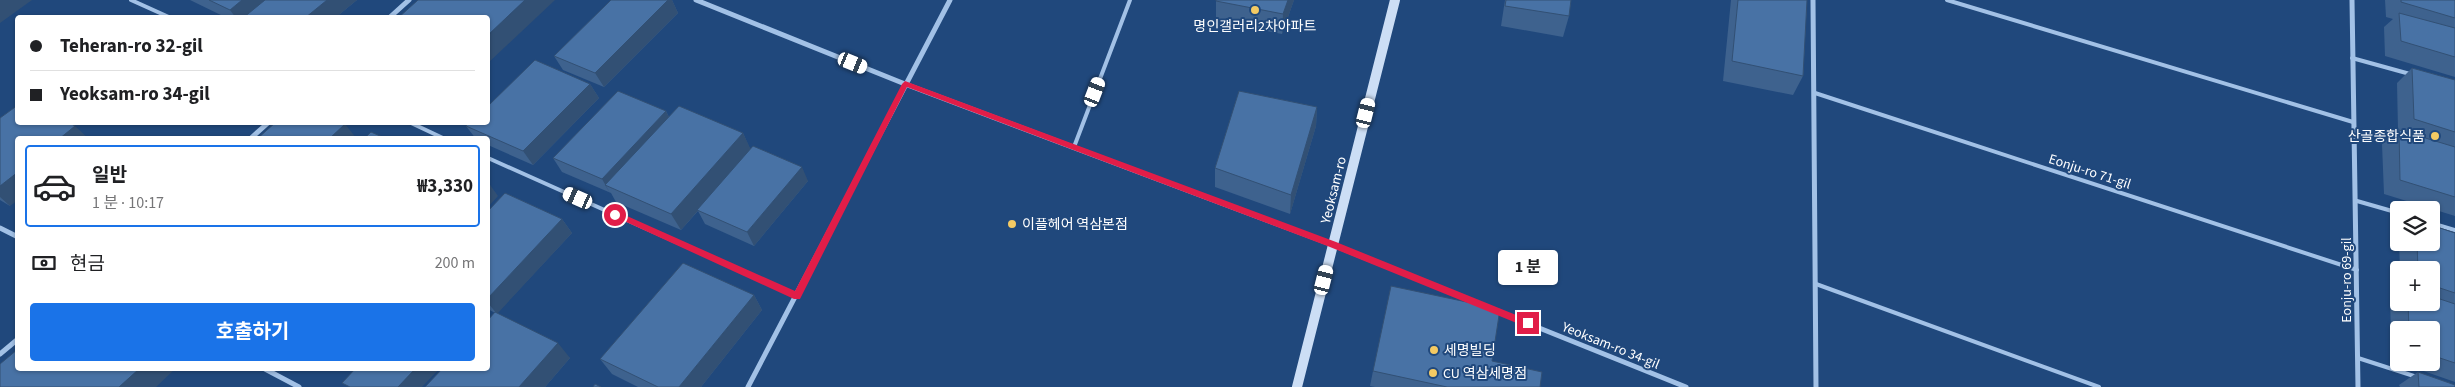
<!DOCTYPE html>
<html lang="ko">
<meta charset="utf-8">
<style>
:root{--surface:#fff;--page:#f6f6f6;--text:#202124;--muted:#757577;--line:#e0e0e0;--accent:#1a73e8}
body{margin:0;font-family:"Source Sans 3","Noto Sans KR",sans-serif;background:var(--page);color:var(--text);height:100vh;display:flex;flex-direction:column;font-size:19px;white-space:nowrap}
*{box-sizing:border-box;margin:0}
p{font-size:16px;color:var(--muted)}
.icon{flex:none;width:28px;height:28px;fill:none;stroke:currentColor;stroke-width:2;stroke-linecap:round;stroke-linejoin:round}
.map{position:relative;flex:1;overflow:hidden}
.sheet{position:absolute;left:15px;top:136px;width:475px;height:235px;display:flex;flex-direction:column;background:var(--surface);border-radius:5px;box-shadow:0 1px 4px #0004}
.sheet>*{flex:none}
.top-card{position:absolute;left:15px;top:15px;width:475px;height:110px;border-radius:5px;box-shadow:0 1px 4px #0004;display:grid;align-content:center;height:110px;padding:0 15px;background:var(--surface)}
.buttons{position:absolute;left:2390px;top:201px;display:grid;gap:10px}
.buttons a{display:grid;place-items:center;width:50px;height:50px;border-radius:5px;background:var(--surface);box-shadow:0 1px 4px #0004;font-size:25px}
.end{position:absolute;width:22px;height:22px;margin:-11px;border:6px solid #e11d48;background:#fff;box-shadow:0 0 0 2px #fff}
.from{border-radius:50%}
.bubble{position:absolute;height:35px;border-radius:5px;background:var(--surface);box-shadow:0 1px 4px #0004;font-size:16px;font-weight:700;line-height:35px;text-align:center}
.car{position:absolute;width:15px;height:30px;margin:-15px -8px;border-radius:6px;box-shadow:0 0 4px 1px #0007;background:linear-gradient(#fff 24%,#345 0 40%,#fff 0 76%,#345 0 86%,#fff 0)}
.top-card b{display:flex;align-items:center;gap:18px;height:48px;font-size:19px}
.top-card b+b{border-top:1px solid var(--line)}
.top-card i{width:12px;height:12px;background:var(--text)}
ul{padding:9px 0 0;list-style:none}
li{display:flex;align-items:center;gap:15px;height:82px;margin:0 10px 8px;padding:0 5px;border:2px solid var(--line);border-radius:5px}
li div{flex:1}
li b{display:block;font-size:19px}
li em{font-style:normal;font-weight:700}
li.active{border-color:var(--accent)}
li>.icon{width:45px;height:45px;stroke-width:1.5}
.pay{display:flex;align-items:center;gap:12px;height:55px;padding:0 15px;font-size:19px}
.pay p{margin-inline-start:auto}
.primary-button{display:flex;gap:10px;margin-top:auto;padding:10px 15px}
.primary-button a{flex:1;height:58px;border-radius:5px;background:var(--accent);color:#fff;font-size:20px;font-weight:700;line-height:58px;text-align:center}
.map>svg:first-child{display:block}
</style>
<div class="map">
<svg width="2455" height="387" viewBox="0 0 2455 387">
<rect width="100%" height="100%" fill="#20487c"/>
<g fill="none" stroke-linecap="round" stroke-linejoin="round">
<!-- service -->
<path stroke="#a2c1e6" stroke-width="4" d="M131,0L171,18
M1947,0L2353,122
M2352,58L2410,74
M1815,93L2357,270
M409,122L445,139
M1074,147L1130,0
M488,158L797,296
M2357,201L2399,213
M2431,223L2455,230
M1816,284L2099,387
M2358,358L2417,377"/>
<!-- minor -->
<path stroke="#a2c1e6" stroke-width="5" d="M696,0L905,84L1333,245L1686,387
M1813,0L1816,387
M2352,0L2358,387
M389,18L409,0
M250,139L269,122
M0,228L18,237
M0,354L18,339
M265,369L299,387
M748,387L950,0"/>
<!-- secondary -->
<path stroke="#ccdef5" stroke-width="10" d="M1297,387L1395,0"/>
</g>
<!-- wall -->
<path fill="#3e628e" fill-rule="evenodd" d="M190,0H357L335,18H227Z
M611,0H672L678,13L604,87L563,70L554,56Z
M1216,0H1294L1282,34L1216,21Z
M1505,0H1571L1569,16L1563,37L1501,26Z
M1731,0H1807L1803,76L1793,95L1723,81Z
M2385,0H2455V77L2385,56L2384,27L2393,19L2386,17Z
M2412,68L2455,80V216L2384,194L2382,144L2398,130L2397,83Z
M590,84L599,98L533,165L488,145V139H476L466,126Z
M1317,107L1316,126L1290,214L1215,187V168Z
M666,111L669,117L743,133L750,149L808,181L754,246L705,224L698,211L681,230L616,202L611,193L562,172L553,158Z
M0,118L10,206L0,200Z
M488,211L562,219L572,233L497,313L570,358L545,387H425L495,313L488,309Z
M2455,233V382L2392,360L2390,302L2399,296V302H2431V270H2400L2399,242H2431ZM2399,330H2431V362H2399Z
M754,295L762,310L701,387H638L612,374L600,359Z
M1492,361L1540,387H1375L1370,386L1373,371Z
M2418,372L2455,387H2400L2399,385Z"/>
<!-- shaded-wall -->
<path fill="#325074" d="M0,0H32L0,23Z
M242,0H274L252,18H236L230,10Z
M327,0H357L335,18H305Z
M525,0H555L488,63V35Z
M668,0H672L678,13L604,87L595,73Z
M1288,0H1294L1282,34L1283,14Z
M590,84L599,98L533,165L523,151Z
M1317,107L1316,126L1290,214L1291,195Z
M666,111L673,126L605,185L610,193L602,179Z
M345,124L357,139H329Z
M75,126L89,139H59Z
M743,133L751,150L681,230L671,214Z
M802,167L808,181L754,246L747,232Z
M18,172V200L10,206L0,197V186Z
M488,182L498,196L488,207Z
M562,219L572,233L497,314L488,303V298Z
M754,295L762,310L701,387H679Z
M558,343L570,358L545,387H519Z
M139,369H175L156,387H119Z
M415,369H439L422,387H398Z"/>
<!-- building -->
<path fill="#4872a5" stroke="#325074" d="M209,0H242L230,10Z
M265,0H327L305,18H243Z
M418,0H525L488,35V18H398Z
M611,0H668L595,73L554,56Z
M1216,0H1288L1283,14L1216,1Z
M1506,0H1571L1569,16L1505,6Z
M1738,0H1807L1803,76L1732,61Z
M2401,0H2455V18L2401,2Z
M2399,13L2455,28V57L2401,41Z
M535,60L590,84L523,151L466,126L470,122H488V106Z
M2412,68L2455,80V132L2414,119Z
M618,91L666,111L602,179L553,158Z
M1239,91L1317,107L1291,195L1215,168Z
M18,105V122H68L75,126L59,139H18V172L0,186V118Z
M679,106L743,133L671,214L605,185Z
M276,122H342L345,124L329,139H257Z
M2399,130L2455,147V197L2400,180Z
M371,132L387,139H364Z
M753,146L802,167L747,232L697,210Z
M505,193L562,219L488,298V211Z
M2431,225L2455,233V293L2431,285V270H2418L2417,242H2431Z
M683,263L754,295L679,387H658L600,359Z
M1391,286L1500,309L1492,361L1542,372L1540,387H1447L1373,371Z
M2431,296L2455,304V363L2431,355V330H2409L2408,302H2431Z
M495,312L558,343L519,387H425L442,369H488V320Z
M18,349V369H139L119,387H0V364Z
M355,369H415L398,387H350L342,383Z
M2418,372L2455,385V387H2419Z
M595,384L601,387H593Z"/>
<!-- route -->
<path fill="#e11d48" d="M905,81L1336,242L1531,321L1532,323L1531,326H1524L1330,247L907,87L800,299H794L611,215L615,211L618,212L795,291L902,84Z"/>
<!-- markers -->
<g fill="#f4ca63" stroke="#20487c" stroke-width="2">
<circle cx="1255" cy="10" r="5"/>
<circle cx="2435" cy="136" r="5"/>
<circle cx="1012" cy="224" r="5"/>
<circle cx="1434" cy="350" r="5"/>
<circle cx="1433" cy="373" r="5"/>
</g>
<g text-anchor="middle" stroke-width="4" stroke-linejoin="round" paint-order="stroke">
<!-- poi labels -->
<g font-size="14" fill="#fff" stroke="#20487c" text-anchor="start">
<text x="1255" y="31" text-anchor="middle">명인갤러리2차아파트</text>
<text x="2425" y="141" text-anchor="end">산골종합식품</text>
<text x="1022" y="229">이플헤어 역삼본점</text>
<text x="1444" y="355">세명빌딩</text>
<text x="1443" y="378">CU 역삼세명점</text>
</g>
<!-- street labels -->
<g font-size="14" fill="#fff" stroke="#20487c">
<text transform="translate(2090 171) rotate(18)" y="5">Eonju-ro 71-gil</text>
<text transform="translate(1333 190) rotate(-76)" y="5">Yeoksam-ro</text>
<text transform="translate(2346 280) rotate(-90)" y="5">Eonju-ro 69-gil</text>
<text transform="translate(1611 345) rotate(22)" y="5">Yeoksam-ro 34-gil</text>
</g>
</g>
</svg>
<div class="buttons">
<a><svg class="icon" aria-label="layers" viewBox="0 0 24 24"><path d="M12 4l9 5-9 5-9-5zM3 14l9 5 9-5"/></svg></a>
<a>+</a>
<a>−</a>
</div>
<i class="end from" style="left:615px;top:215px"></i>
<i class="end" style="left:1528px;top:323px"></i>
<div class="bubble" style="left:1498px;top:250px;width:60px">1 분</div>
<i class="car" style="left:853px;top:63px;rotate:112deg"></i>
<i class="car" style="left:1095px;top:92px;rotate:21deg"></i>
<i class="car" style="left:1366px;top:113px;rotate:14deg"></i>
<i class="car" style="left:578px;top:198px;rotate:294deg"></i>
<i class="car" style="left:1324px;top:280px;rotate:14deg"></i>
<div class="top-card">
<b><i class="from"></i>Teheran-ro 32-gil</b>
<b><i></i>Yeoksam-ro 34-gil</b>
</div>
<section class="sheet">
<ul>
<li class="active"><svg class="icon" aria-label="car" viewBox="0 0 24 24"><path d="M5 17H2v-5l4-1 3-4h7l3 4 3 1v5h-3M9 17h6M6 11h13"/><circle cx="7" cy="17" r="2"/><circle cx="17" cy="17" r="2"/></svg><div><b>일반</b><p>1 분 · 10:17</p></div><em>₩3,330</em></li>
</ul>
<div class="pay"><svg class="icon" aria-label="cash" viewBox="0 0 24 24"><path d="M3 7h18v10H3z"/><circle cx="12" cy="12" r="2"/></svg>현금<p>200 m</p></div>
<div class="primary-button"><a>호출하기</a></div>
</section>
</div>
